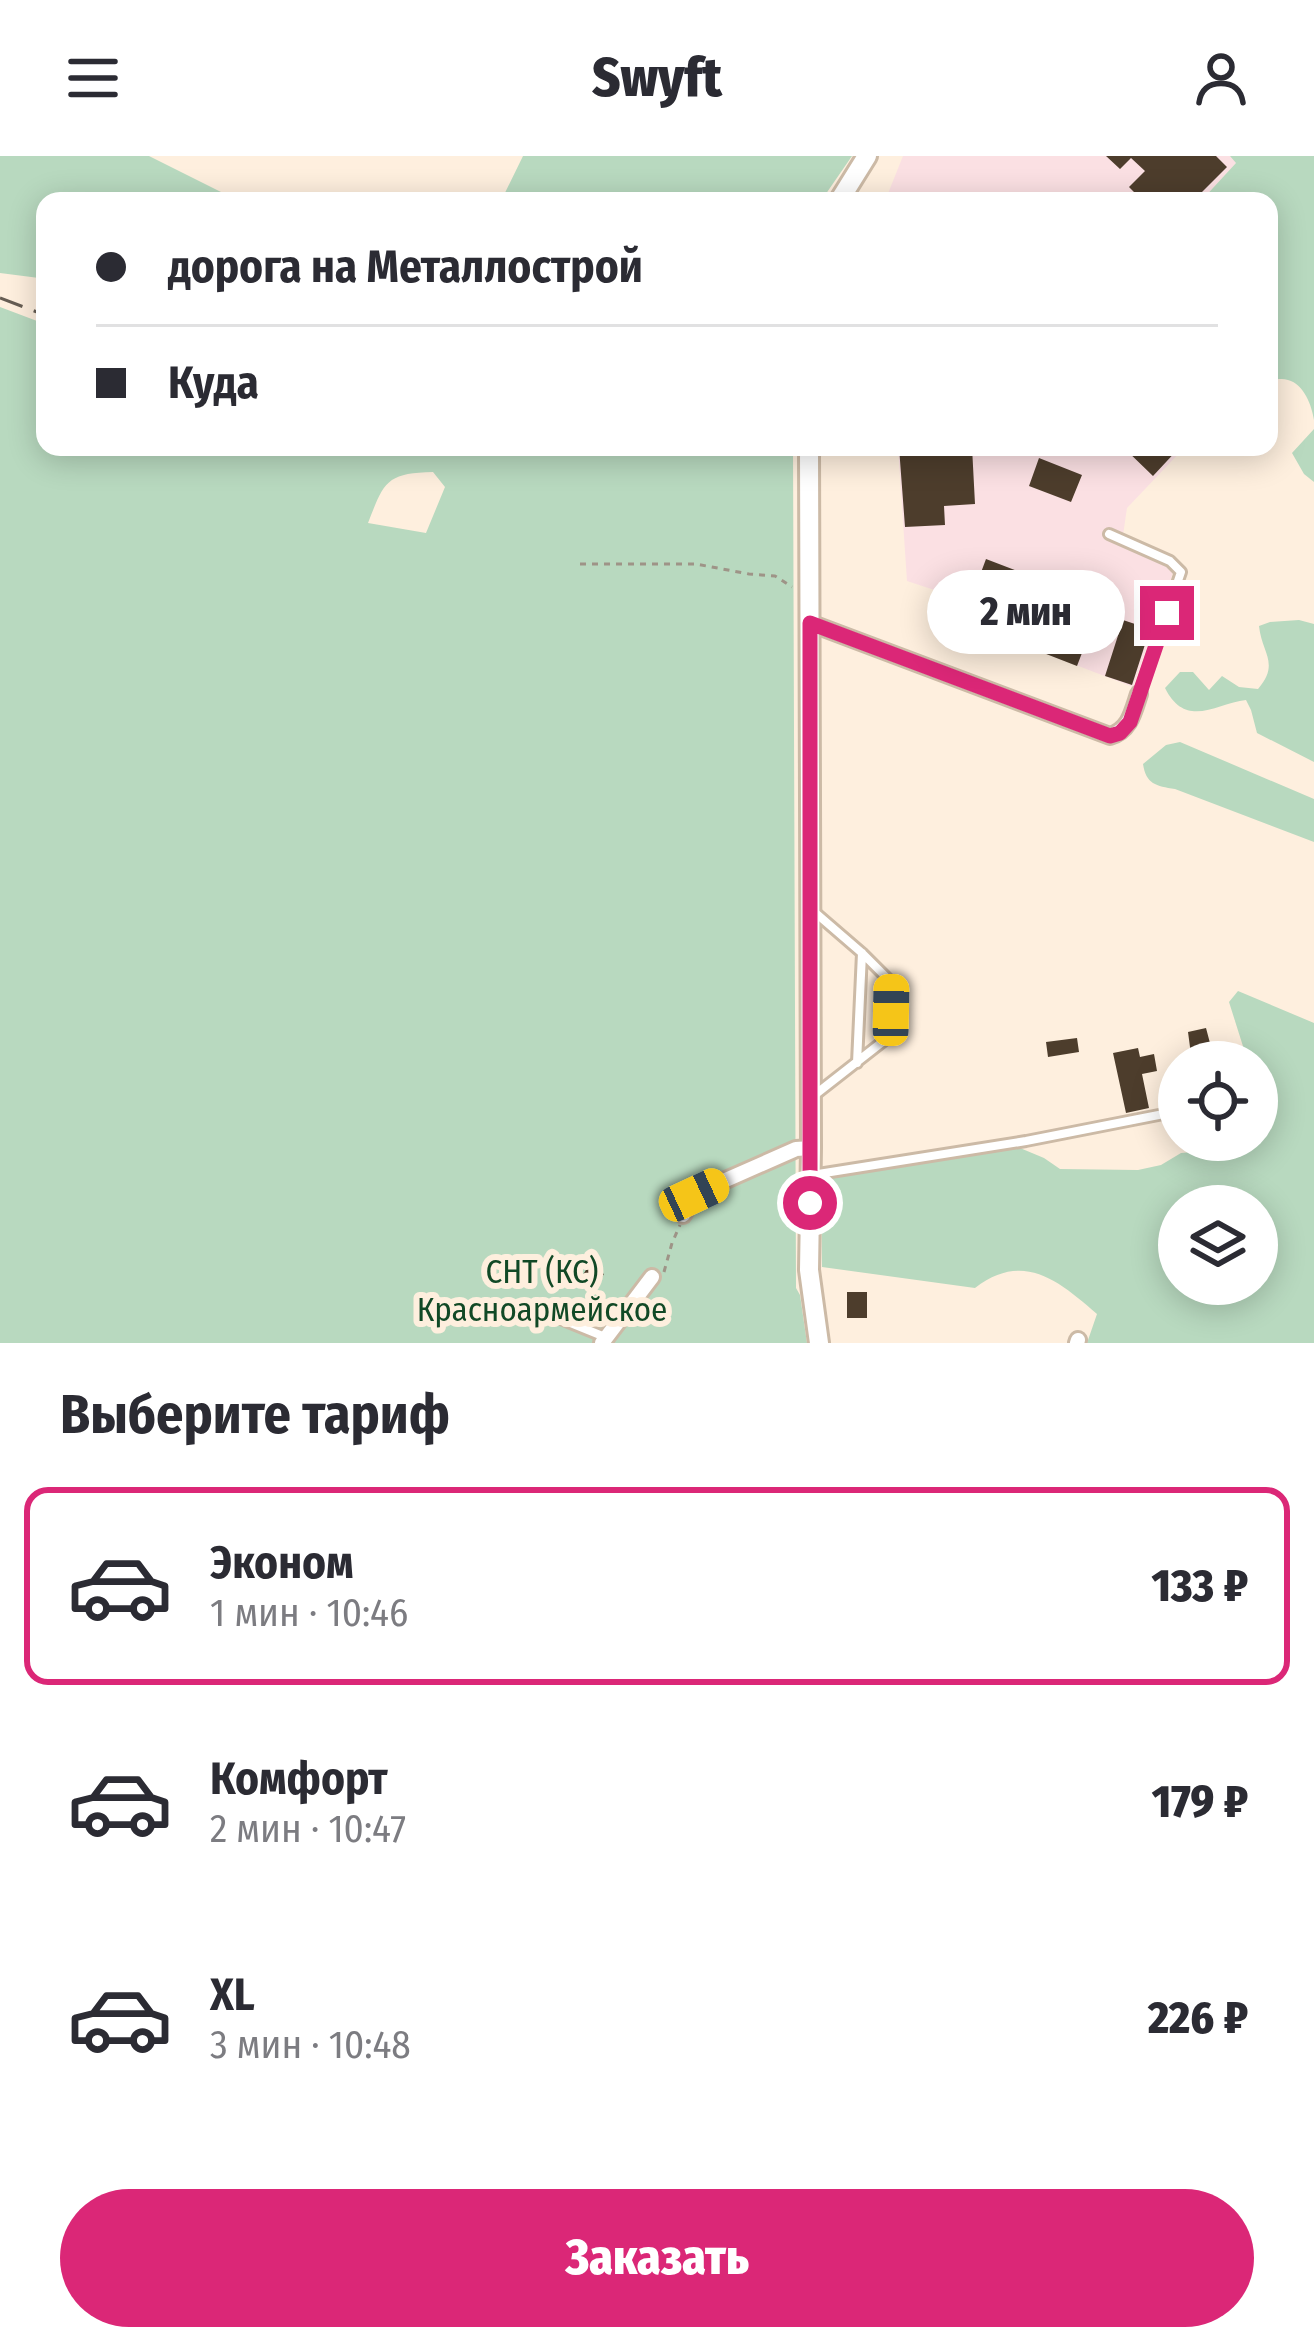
<!DOCTYPE html>
<html lang="ru">
<meta charset="utf-8">
<style>
:root{--surface:#fff;--page:#f7f7f7;--text:#2b2b33;--muted:#7c7c81;--line:#e1e1e2;--accent:#db2777}
body{margin:0;font-family:"Fira Sans Condensed",sans-serif;background:var(--page);color:var(--text);height:100vh;display:flex;flex-direction:column;font-size:45px;white-space:nowrap}
*{box-sizing:border-box;margin:0}
p{font-size:39px;color:var(--muted)}
.icon{flex:none;width:66px;height:66px;fill:none;stroke:currentColor;stroke-width:2;stroke-linecap:round;stroke-linejoin:round}
.map{position:relative;height:1187px;overflow:hidden}
.sheet{display:flex;flex-direction:column;background:var(--surface);flex:1}
.sheet>*{flex:none}
.banner{position:absolute;left:36px;top:36px;width:1242px;height:264px;border-radius:24px;box-shadow:0 6px 30px #0003;display:grid;align-content:center;height:264px;padding:0 60px;background:var(--surface)}
.buttons{position:absolute;left:1158px;top:885px;display:grid;gap:24px}
.buttons a{display:grid;place-items:center;width:120px;height:120px;border-radius:50%;background:var(--surface);box-shadow:0 6px 30px #0003;font-size:60px}
.end{position:absolute;width:54px;height:54px;margin:-27px;border:15px solid #db2777;background:#fff;box-shadow:0 0 0 6px #fff}
.from{border-radius:50%}
.bubble{position:absolute;height:84px;border-radius:42px;background:var(--surface);box-shadow:0 6px 30px #0003;font-size:39px;font-weight:800;line-height:84px;text-align:center}
.car{position:absolute;width:36px;height:72px;margin:-36px -18px;border-radius:15px;box-shadow:0 0 9px 3px #0007;background:linear-gradient(#f5c518 24%,#345 0 40%,#f5c518 0 76%,#345 0 86%,#f5c518 0)}
.banner b{display:flex;align-items:center;gap:42px;height:114px;font-size:45px}
.banner b+b{border-top:3px solid var(--line)}
.banner i{width:30px;height:30px;background:var(--text)}
ul{padding:0;list-style:none}
li{display:flex;align-items:center;gap:36px;height:198px;margin:0 24px 18px;padding:0 36px;border:6px solid transparent;border-radius:24px}
li div{flex:1}
li b{display:block;font-size:45px}
li em{font-style:normal;font-weight:800}
li.selected{border-color:var(--accent)}
li>.icon{width:108px;height:108px;stroke-width:1.5}
h2{padding:0 60px;font-size:54px;line-height:144px}
.cta{display:flex;gap:24px;margin-top:auto;padding:24px 60px}
.cta a{flex:1;height:138px;border-radius:72px;background:var(--accent);color:#fff;font-size:48px;font-weight:800;line-height:138px;text-align:center}
header{display:flex;justify-content:space-between;align-items:center;height:156px;padding:0 60px;background:var(--surface);font-size:54px;font-weight:800}
.map>svg:first-child{display:block}
</style>
<header><svg class="icon" aria-label="menu" viewBox="0 0 24 24"><path d="M4 6h16M4 12h16M4 18h16"/></svg>Swyft<svg class="icon" aria-label="person" viewBox="0 0 24 24"><circle cx="12" cy="8" r="4"/><path d="M4 21q1-7 8-7t8 7"/></svg></header>
<div class="map">
<svg width="1314" height="1187" viewBox="0 0 1314 1187">
<rect width="100%" height="100%" fill="#feefde"/>
<!-- industrial -->
<path fill="#fbe0e3" d="M903,0H1230L1237,6L1201,45H885Z
M898,291H1185L1127,352L1123,379L1174,414L1133,531L985,474L990,459L978,455L980,449L907,425Z"/>
<!-- green -->
<path fill="#b8d9bf" fill-rule="evenodd" d="M0,0H149L239,45H45V125L39,122L0,117Z
M523,0H852L821,45H501Z
M1230,0H1314V264C1312,250 1304,228 1288,224C1282,222 1275,224 1269,224V45H1201L1236,7Z
M0,151L45,168V291H793L796,1132L800,1139L807,1187H0ZM433,316L445,331L426,377L368,367C384,326 386,317 433,316Z
M1314,273V326L1304,318L1292,297Z
M1299,464L1314,468V606L1257,577L1251,554L1246,544C1217,547 1186,574 1165,532L1180,516H1193L1209,534L1222,520L1239,531L1258,533C1280,507 1262,498 1259,470L1270,466Z
M1180,586L1314,643V686L1175,633C1156,630 1146,628 1143,608L1166,589Z
M1238,835L1314,867V1187H1087L1097,1158C1058,1124 1023,1095 975,1132L822,1111L821,1023L1003,992H1020L1044,1002L1060,1013L1138,1014L1161,1009L1181,997L1193,996L1213,984H1257V906H1248L1229,846ZM1179,1050H1257V1128H1179Z"/>
<!-- building -->
<path fill="#4d3d2c" d="M1106,0H1216L1227,11L1193,45H1143L1129,31L1145,15L1131,2L1120,13Z
M899,291H972L975,348L944,350L945,369L905,371Z
M1123,291H1180L1153,320Z
M1039,302L1082,319L1071,346L1029,330Z
M986,403L1067,434L1069,428L1080,432L1078,438L1101,447L1077,510L985,474L990,459L978,455L980,449L970,446Z
M1123,464L1150,473L1132,529L1105,520Z
M1206,872L1215,906H1192L1188,876Z
M1077,882L1079,896L1048,901L1046,886Z
M1138,892L1140,901L1154,898L1157,915L1142,918L1149,952L1126,957L1113,897Z
M589,1109L604,1118L596,1131L581,1122Z
M847,1136H867V1162H847Z
M524,1143L526,1158L508,1161L506,1146Z"/>
<g fill="none" stroke-linecap="round" stroke-linejoin="round">
<!-- lane casing -->
<g stroke="#ccbaa6" stroke-width="14">
<path id="lane" d="M1109,378L1170,405L1181,416L1140,536
M811,753L862,797L892,827L890,880L812,941
M857,907L862,797
M812,1019L1026,985L1179,955
M541,1155L605,1181"/>
</g>
<!-- street casing -->
<g stroke="#ccbaa6" stroke-width="20">
<path id="street" d="M810,467L1110,580C1130,574 1133,556 1139,538
M683,1059L694,1038L796,993L811,992
M602,1187L652,1121
M1077,1187L1078,1184"/>
</g>
<!-- secondary casing -->
<g stroke="#ccbaa6" stroke-width="24">
<path id="secondary" d="M839,45L867,0
M809,291L811,992L809,1114L819,1187"/>
</g>
<!-- path -->
<path stroke="#9e9487" stroke-width="3" stroke-dasharray="6 6" stroke-linecap="butt" d="M580,408H696L749,418L775,420L792,431
M664,1116L672,1087L680,1069"/>
<!-- lane -->
<use href="#lane" stroke="#fff" stroke-width="8"/>
<!-- street -->
<use href="#street" stroke="#fff" stroke-width="14"/>
<!-- secondary -->
<use href="#secondary" stroke="#fff" stroke-width="18"/>
<!-- rail -->
<path stroke="#665d53" stroke-width="3" stroke-dasharray="24 12" stroke-linecap="butt" d="M0,142L45,159"/>
</g>
<g fill="none" stroke-linecap="round" stroke-linejoin="round">
<!-- route -->
<path stroke="#db2777" stroke-width="15" d="M810,1047V467L1110,580L1120,577L1130,566L1167,457"/>
</g>
<g text-anchor="middle" stroke-width="12" stroke-linejoin="round" paint-order="stroke">
<!-- park labels -->
<g font-size="33" fill="#114926" stroke="#feefde">
<text x="542" y="1127">СНТ (КС)<tspan x="542" dy="38">Красноармейское</tspan></text>
</g>
</g>
</svg>
<div class="buttons">
<a><svg class="icon" aria-label="locate" viewBox="0 0 24 24"><circle cx="12" cy="12" r="6"/><path d="M12 2v4M12 18v4M2 12h4M18 12h4"/></svg></a>
<a><svg class="icon" aria-label="layers" viewBox="0 0 24 24"><path d="M12 4l9 5-9 5-9-5zM3 14l9 5 9-5"/></svg></a>
</div>
<i class="end from" style="left:810px;top:1047px"></i>
<i class="end" style="left:1167px;top:457px"></i>
<div class="bubble" style="left:927px;top:414px;width:198px">2 мин</div>
<i class="car" style="left:891px;top:854px;rotate:1deg"></i>
<i class="car" style="left:694px;top:1039px;rotate:65deg"></i>
<div class="banner">
<b><i class="from"></i>дорога на Металлострой</b>
<b><i></i>Куда</b>
</div>
</div>
<section class="sheet">
<h2>Выберите тариф</h2>
<ul>
<li class="selected"><svg class="icon" aria-label="car" viewBox="0 0 24 24"><path d="M5 17H2v-5l4-1 3-4h7l3 4 3 1v5h-3M9 17h6M6 11h13"/><circle cx="7" cy="17" r="2"/><circle cx="17" cy="17" r="2"/></svg><div><b>Эконом</b><p>1 мин · 10:46</p></div><em>133 ₽</em></li>
<li><svg class="icon" aria-label="car" viewBox="0 0 24 24"><path d="M5 17H2v-5l4-1 3-4h7l3 4 3 1v5h-3M9 17h6M6 11h13"/><circle cx="7" cy="17" r="2"/><circle cx="17" cy="17" r="2"/></svg><div><b>Комфорт</b><p>2 мин · 10:47</p></div><em>179 ₽</em></li>
<li><svg class="icon" aria-label="car" viewBox="0 0 24 24"><path d="M5 17H2v-5l4-1 3-4h7l3 4 3 1v5h-3M9 17h6M6 11h13"/><circle cx="7" cy="17" r="2"/><circle cx="17" cy="17" r="2"/></svg><div><b>XL</b><p>3 мин · 10:48</p></div><em>226 ₽</em></li>
</ul>
<div class="cta"><a>Заказать</a></div>
</section>
